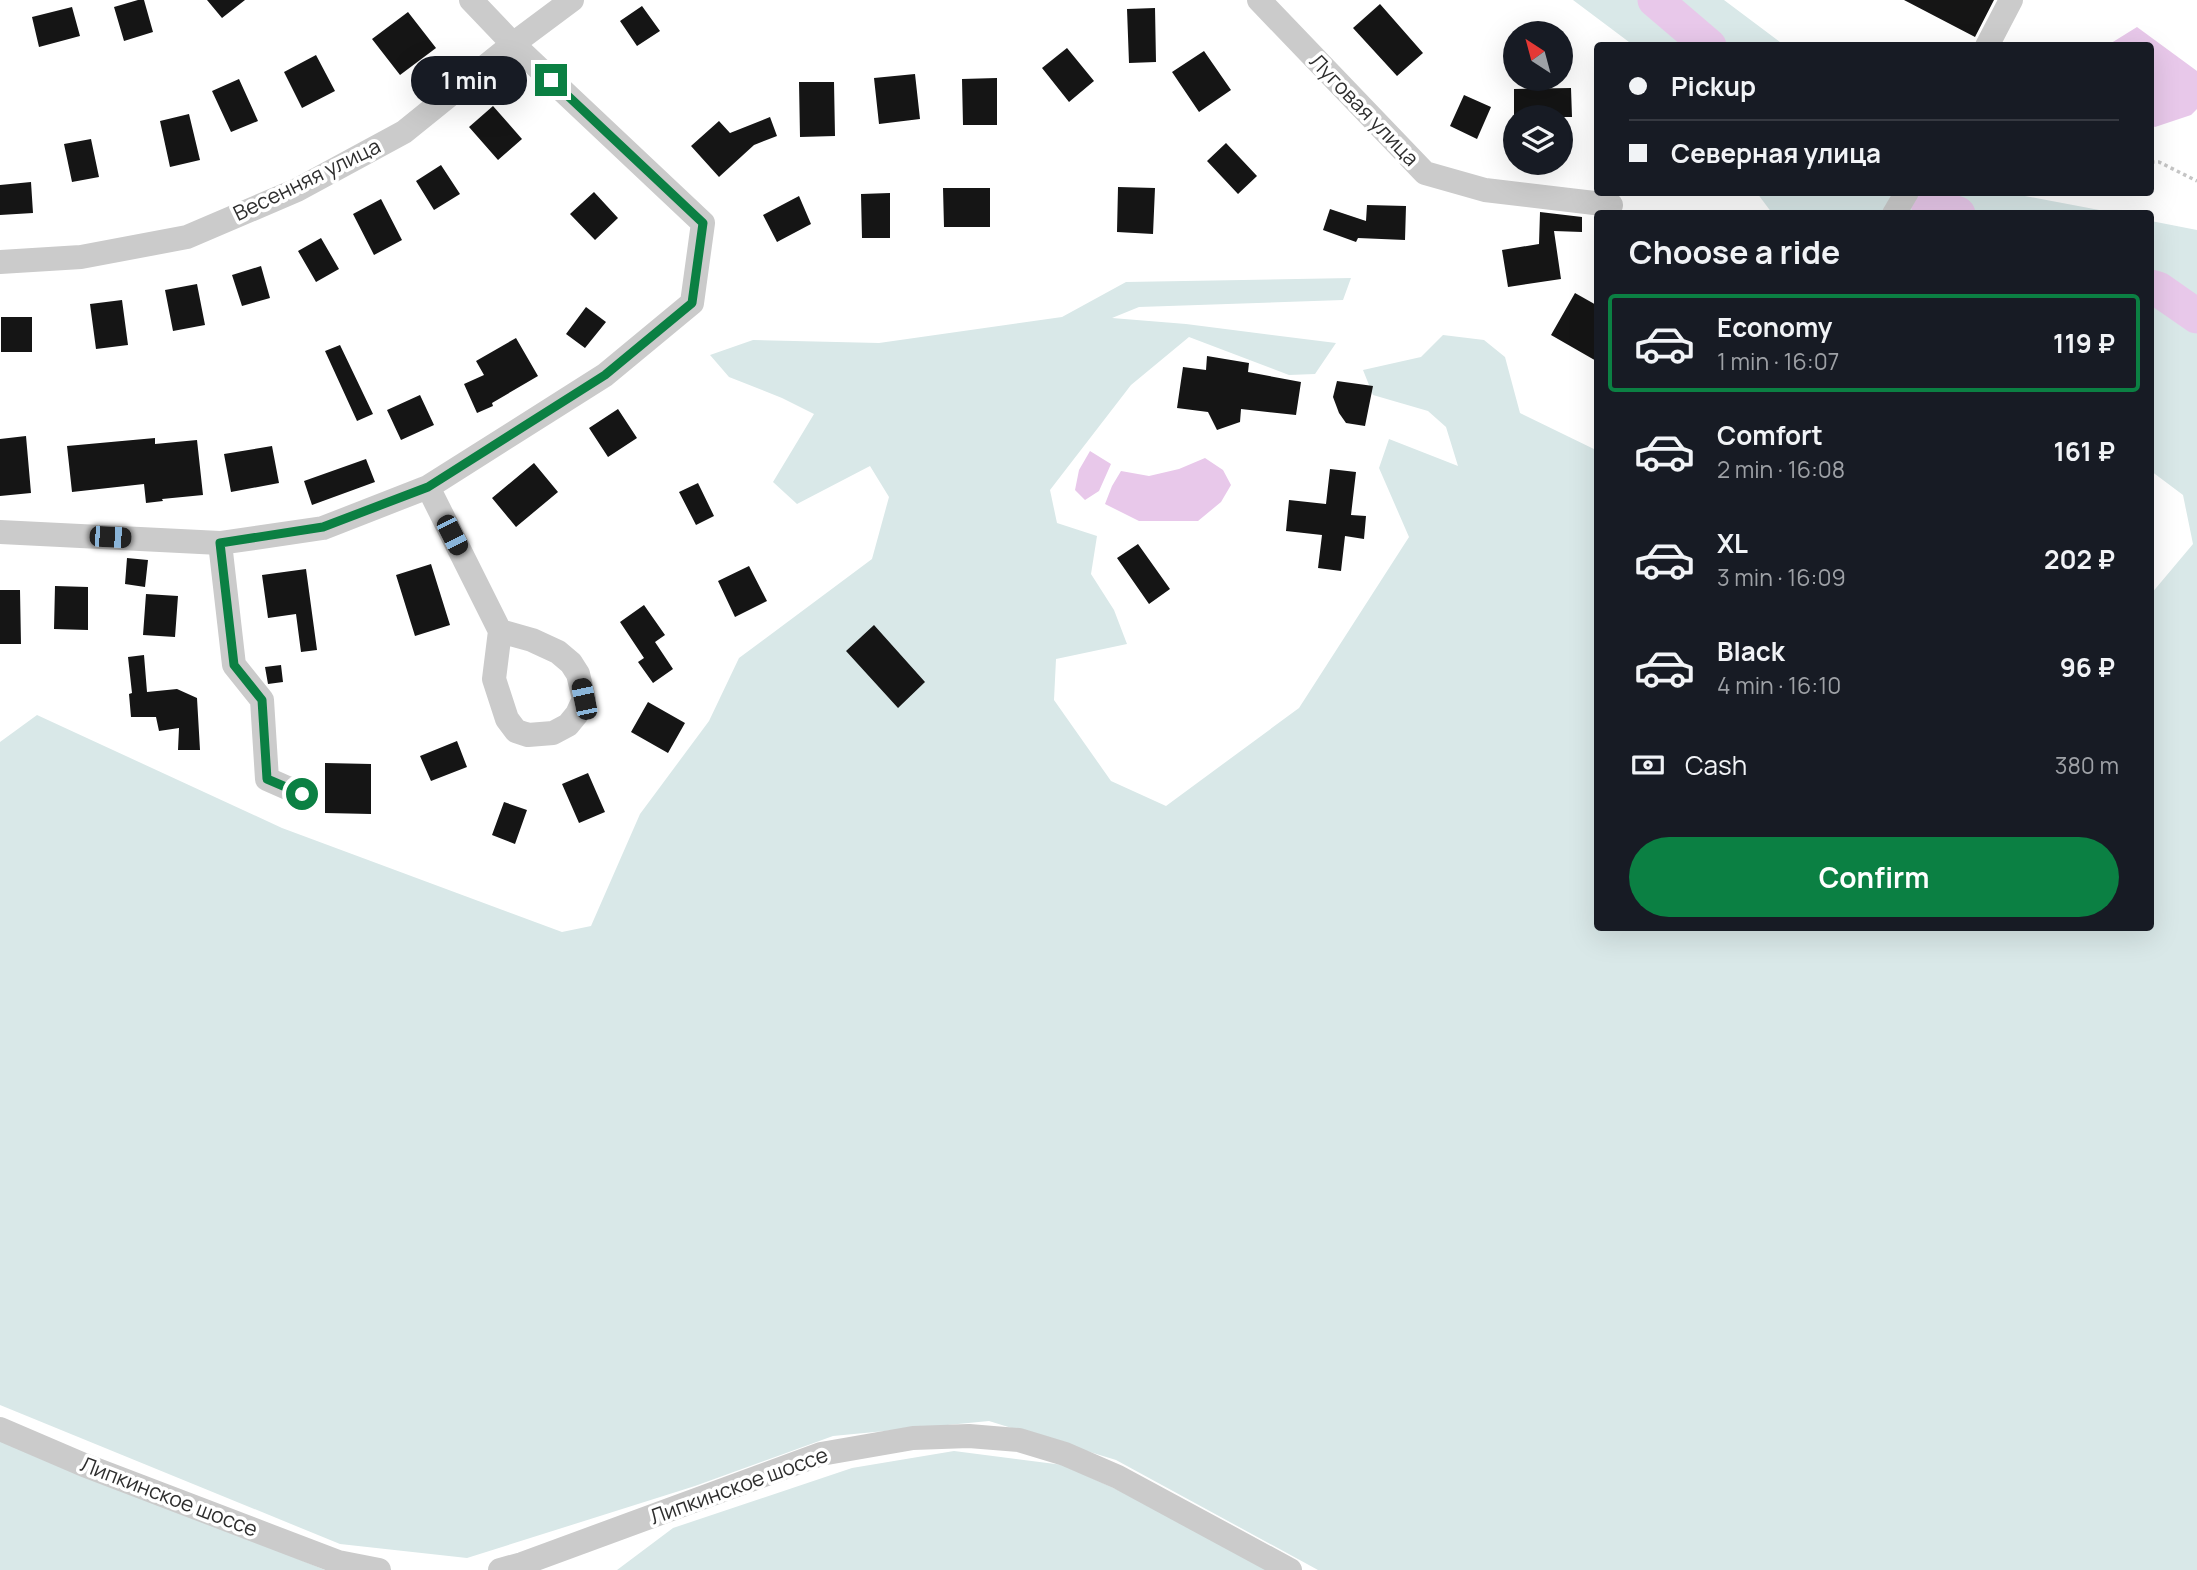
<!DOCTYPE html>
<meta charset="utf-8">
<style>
:root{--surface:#171b24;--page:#242831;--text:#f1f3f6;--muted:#9ea1a6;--line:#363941;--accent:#0b8043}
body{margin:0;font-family:Manrope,sans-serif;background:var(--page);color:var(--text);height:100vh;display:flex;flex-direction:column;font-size:26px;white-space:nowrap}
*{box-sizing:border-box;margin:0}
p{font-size:23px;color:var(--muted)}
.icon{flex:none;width:38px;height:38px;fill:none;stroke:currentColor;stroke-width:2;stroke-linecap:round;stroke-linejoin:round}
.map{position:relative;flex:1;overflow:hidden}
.drawer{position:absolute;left:1594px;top:210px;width:560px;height:721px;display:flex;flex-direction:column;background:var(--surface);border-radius:7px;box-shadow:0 7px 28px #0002}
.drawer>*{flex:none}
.hud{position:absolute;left:1594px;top:42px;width:560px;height:154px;border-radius:7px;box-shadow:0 7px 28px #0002;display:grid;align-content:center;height:154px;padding:0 35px;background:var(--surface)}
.needle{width:46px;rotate:324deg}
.controls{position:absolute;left:1503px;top:21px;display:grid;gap:14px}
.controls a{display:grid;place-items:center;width:70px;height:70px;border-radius:50%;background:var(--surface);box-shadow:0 7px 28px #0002;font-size:35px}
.end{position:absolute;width:32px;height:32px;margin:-16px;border:9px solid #0b8043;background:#fff;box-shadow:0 0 0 4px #fff}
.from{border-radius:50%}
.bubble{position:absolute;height:49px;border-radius:24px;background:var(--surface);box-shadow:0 7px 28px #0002;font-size:23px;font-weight:700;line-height:49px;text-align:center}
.car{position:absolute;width:21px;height:42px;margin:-21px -10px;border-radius:9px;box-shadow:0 0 5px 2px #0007;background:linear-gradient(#222 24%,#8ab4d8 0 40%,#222 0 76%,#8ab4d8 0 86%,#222 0)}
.hud b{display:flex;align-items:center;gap:24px;height:66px;font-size:26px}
.hud b+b{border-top:2px solid var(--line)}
.hud i{width:18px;height:18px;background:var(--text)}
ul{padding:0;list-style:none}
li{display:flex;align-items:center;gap:21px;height:98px;margin:0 14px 10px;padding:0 21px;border:4px solid transparent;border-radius:7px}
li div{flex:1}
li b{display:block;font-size:26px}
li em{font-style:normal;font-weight:700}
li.selected{border-color:var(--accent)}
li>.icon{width:63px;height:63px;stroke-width:1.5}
h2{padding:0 35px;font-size:32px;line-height:84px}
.pay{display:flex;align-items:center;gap:18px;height:77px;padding:0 35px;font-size:26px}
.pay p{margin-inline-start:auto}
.action{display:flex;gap:14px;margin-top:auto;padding:14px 35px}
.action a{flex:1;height:80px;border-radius:42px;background:var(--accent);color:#fff;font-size:28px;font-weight:700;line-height:80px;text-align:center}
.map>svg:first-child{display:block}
</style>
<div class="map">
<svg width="2197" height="1570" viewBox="0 0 2197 1570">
<rect width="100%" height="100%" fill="#fff"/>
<!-- green -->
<path fill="#d9e8e8" d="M1573,0H1724L1784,45H1633Z
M1757,193H2009L2115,213H1772Z
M2151,221L2197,230V1570H1318L1116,1460L989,1421L833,1436L695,1486L467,1558L340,1544L0,1405V742L37,715L282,828L562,932L591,926L640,814L709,721L739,658L872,559L889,497L870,466L797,504L773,482L814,414L782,398L729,377L710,355L753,340L879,343L1062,317L1126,282L1351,278L1343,300L1139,307L1112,318L1186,324L1336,343L1315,374L1289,375L1189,337L1131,385L1050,490L1057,523L1097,536L1091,574L1114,610L1127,644L1056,659L1054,700L1111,781L1166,806L1299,708L1409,537L1379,468L1389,439L1458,466L1446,427L1428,411L1373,395L1363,370L1421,357L1443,335L1484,340L1505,357L1520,413L1598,451V928H2151V594L2193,544L2183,495L2151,471Z
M0,1437L325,1570H0Z
M954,1451L1063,1465L1144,1502L1267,1570H617L673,1528L852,1468Z"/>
<!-- water -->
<path fill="#e8c8ea" d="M2137,27L2197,71V109L2191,115L2155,127L2151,125V46L2108,45Z
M1090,451L1111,464L1099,491L1085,500L1075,490L1079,470Z
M1205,458L1223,470L1231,485L1221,502L1198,521H1139L1105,504L1112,486L1121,471L1149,476L1179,469Z"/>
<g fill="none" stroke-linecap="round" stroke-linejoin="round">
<!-- river -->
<path stroke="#e8c8ea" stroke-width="35" d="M1655,0L1709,46
M1923,192L1928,203L1958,214
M2151,287L2158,289L2197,316"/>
</g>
<!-- building -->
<path fill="#151515" d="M138,0H144L153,32L124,41L114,7Z
M207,0H245L222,18Z
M1904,0H1994L1975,37Z
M1380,4L1423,53L1397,76L1353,28Z
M642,6L660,31L637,46L620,21Z
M72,7L80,36L39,47L32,17Z
M1155,8L1156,62L1129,63L1127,9Z
M408,12L436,48L400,75L372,39Z
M1067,48L1094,81L1069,102L1042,68Z
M1204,51L1231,90L1199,112L1172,72Z
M316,55L335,91L302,108L284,72Z
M915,74L920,119L879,124L874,78Z
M997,78V125H963L962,79Z
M239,79L258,121L231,132L212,91Z
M799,82H834L835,136L800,137Z
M1571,88L1572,117H1514V89Z
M1464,95L1491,107L1477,139L1450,126Z
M493,106L522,139L498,160L469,127Z
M189,114L200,160L170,167L160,121Z
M770,117L777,136L754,145L719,177L691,146L719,121L730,133Z
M91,139L99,177L72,182L64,144Z
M1226,143L1257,176L1238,194L1207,161Z
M441,165L460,194L434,210L416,181Z
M31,182L33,213L0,215V185Z
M1118,187L1155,188L1153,234L1117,232Z
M943,188H990V227H944Z
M594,192L618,218L595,240L570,214Z
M890,193V238H862L861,194Z
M799,196L811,224L777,242L763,215Z
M381,199L402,240L374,255L353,214Z
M1367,205L1406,206L1405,240L1358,238L1356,242L1323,230L1330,209L1366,221Z
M1540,212L1582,217V232L1554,231L1561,279L1508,287L1502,250L1539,244Z
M321,238L339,269L316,282L298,251Z
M261,266L270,298L242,306L232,275Z
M197,284L205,325L173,331L165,290Z
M1575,293L1598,306V362L1551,335Z
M122,300L128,345L96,349L90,304Z
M586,307L606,322L585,348L566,334Z
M1,317H32V352H1Z
M516,338L538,376L492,403L493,406L477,413L464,384L484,375L476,361Z
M340,345L373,414L357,421L325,351Z
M1207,356L1249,363L1248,372L1301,382L1296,415L1241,409L1240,422L1217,430L1208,412L1177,408L1183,367L1206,370Z
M1337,381L1373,386L1365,426L1346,423L1339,413L1333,397Z
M420,395L434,425L401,440L387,410Z
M618,409L637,438L608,457L589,428Z
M26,436L31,493L0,496V439Z
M155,438V444L197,440L203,495L162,499L163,501L146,503L144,484L72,492L67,446Z
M272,446L279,483L231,492L224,454Z
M366,459L375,482L312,505L304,481Z
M534,463L558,492L516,527L492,498Z
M1330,469L1356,472L1351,515L1366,516L1364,539L1345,536L1341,571L1318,568L1322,535L1286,531L1289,500L1326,504Z
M698,483L714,516L696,525L679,492Z
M1138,544L1170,589L1149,604L1117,558Z
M127,558L148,560L145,587L125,584Z
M431,564L450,625L415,636L396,575Z
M749,566L767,601L735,617L718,581Z
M306,569L317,650L301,652L296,614L268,618L262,575Z
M55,586L88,587V630L54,629Z
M0,590H20L21,644H0Z
M146,594L178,596L175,637L143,635Z
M644,605L665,635L655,642L673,669L653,683L638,662L644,658L620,622Z
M874,625L925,682L898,708L846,651Z
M144,655L147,692L177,689L197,698L200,750H178L179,728L159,731L156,717H131L129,694L132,693L128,657Z
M281,665L283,682L268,684L265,667Z
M648,702L685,723L668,753L631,732Z
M457,741L467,767L431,781L420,756Z
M325,763L371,764V814L325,813Z
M588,773L605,812L579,823L562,784Z
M504,802L527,810L515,844L492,835Z"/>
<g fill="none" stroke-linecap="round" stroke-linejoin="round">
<!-- path -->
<path stroke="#c5c5c5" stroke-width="3.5" stroke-dasharray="3.5 3.5" stroke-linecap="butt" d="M2151,162H2159L2197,181"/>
<!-- minor -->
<path stroke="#cbcbcb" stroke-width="24" d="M1259,0L1425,173L1485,190L1611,205
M1987,46L2011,0
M1894,214L1907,192
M0,262L81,257L187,237L297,190L404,132L513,44L572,0
M428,487L500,631L494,679L507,719L516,731L528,735L553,733L568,725L577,714L584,699L578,674L571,663L558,652L532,640L500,631
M0,532L220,543L323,528L428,487L605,375L692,303L703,223L513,44L471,0
M220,543L234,665L262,700L267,779L301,794
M0,1429L84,1465L338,1562L379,1570
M500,1570L522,1564L821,1454L913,1438L969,1436L1019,1440L1065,1454L1118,1477L1290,1570"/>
</g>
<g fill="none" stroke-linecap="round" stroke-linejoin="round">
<!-- route -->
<path stroke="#0b8043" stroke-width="9" d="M302,794L267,779L262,700L234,665L220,543L323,527L428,487L605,375L692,303L703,223L551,80"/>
</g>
<g text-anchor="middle" stroke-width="7" stroke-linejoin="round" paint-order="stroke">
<!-- street labels -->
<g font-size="21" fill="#2e2e2e" stroke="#fff">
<text transform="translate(1364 110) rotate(46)" y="7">Луговая улица</text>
<text transform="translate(307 180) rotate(-26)" y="7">Весенняя улица</text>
<text transform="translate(739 1486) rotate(-20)" y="7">Липкинское шоссе</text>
<text transform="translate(169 1497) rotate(21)" y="7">Липкинское шоссе</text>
</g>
</g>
</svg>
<div class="controls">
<a><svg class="needle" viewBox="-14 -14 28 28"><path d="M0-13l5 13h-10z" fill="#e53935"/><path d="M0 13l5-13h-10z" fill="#9ea1a6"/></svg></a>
<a><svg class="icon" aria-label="layers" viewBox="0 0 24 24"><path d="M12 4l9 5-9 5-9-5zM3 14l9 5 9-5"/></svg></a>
</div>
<i class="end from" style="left:302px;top:794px"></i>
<i class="end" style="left:551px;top:80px"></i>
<div class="bubble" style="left:411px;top:56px;width:116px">1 min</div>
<i class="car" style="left:452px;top:535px;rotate:153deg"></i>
<i class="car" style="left:110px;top:537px;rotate:93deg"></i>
<i class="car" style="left:584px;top:699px;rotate:348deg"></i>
<div class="hud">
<b><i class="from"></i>Pickup</b>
<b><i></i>Северная улица</b>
</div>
<section class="drawer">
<h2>Choose a ride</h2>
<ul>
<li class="selected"><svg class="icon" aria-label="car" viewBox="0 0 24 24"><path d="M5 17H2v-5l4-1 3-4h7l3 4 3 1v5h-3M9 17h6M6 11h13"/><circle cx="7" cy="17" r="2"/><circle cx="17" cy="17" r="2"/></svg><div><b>Economy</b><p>1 min · 16:07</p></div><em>119 ₽</em></li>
<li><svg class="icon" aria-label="car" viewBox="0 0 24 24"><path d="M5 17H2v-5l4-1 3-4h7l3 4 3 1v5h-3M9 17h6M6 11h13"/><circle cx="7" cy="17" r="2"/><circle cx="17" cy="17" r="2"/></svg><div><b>Comfort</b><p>2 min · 16:08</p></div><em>161 ₽</em></li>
<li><svg class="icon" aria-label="car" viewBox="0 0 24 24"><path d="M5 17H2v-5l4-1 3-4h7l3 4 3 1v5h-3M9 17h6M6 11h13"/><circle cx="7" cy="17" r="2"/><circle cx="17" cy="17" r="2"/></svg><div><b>XL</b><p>3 min · 16:09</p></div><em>202 ₽</em></li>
<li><svg class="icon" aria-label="car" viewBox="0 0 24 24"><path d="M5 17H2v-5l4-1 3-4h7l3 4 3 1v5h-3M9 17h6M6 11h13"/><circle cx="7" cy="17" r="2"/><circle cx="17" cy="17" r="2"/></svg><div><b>Black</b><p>4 min · 16:10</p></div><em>96 ₽</em></li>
</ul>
<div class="pay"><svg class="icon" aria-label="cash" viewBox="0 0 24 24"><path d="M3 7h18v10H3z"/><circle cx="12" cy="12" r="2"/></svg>Cash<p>380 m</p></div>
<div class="action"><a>Confirm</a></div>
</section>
</div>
